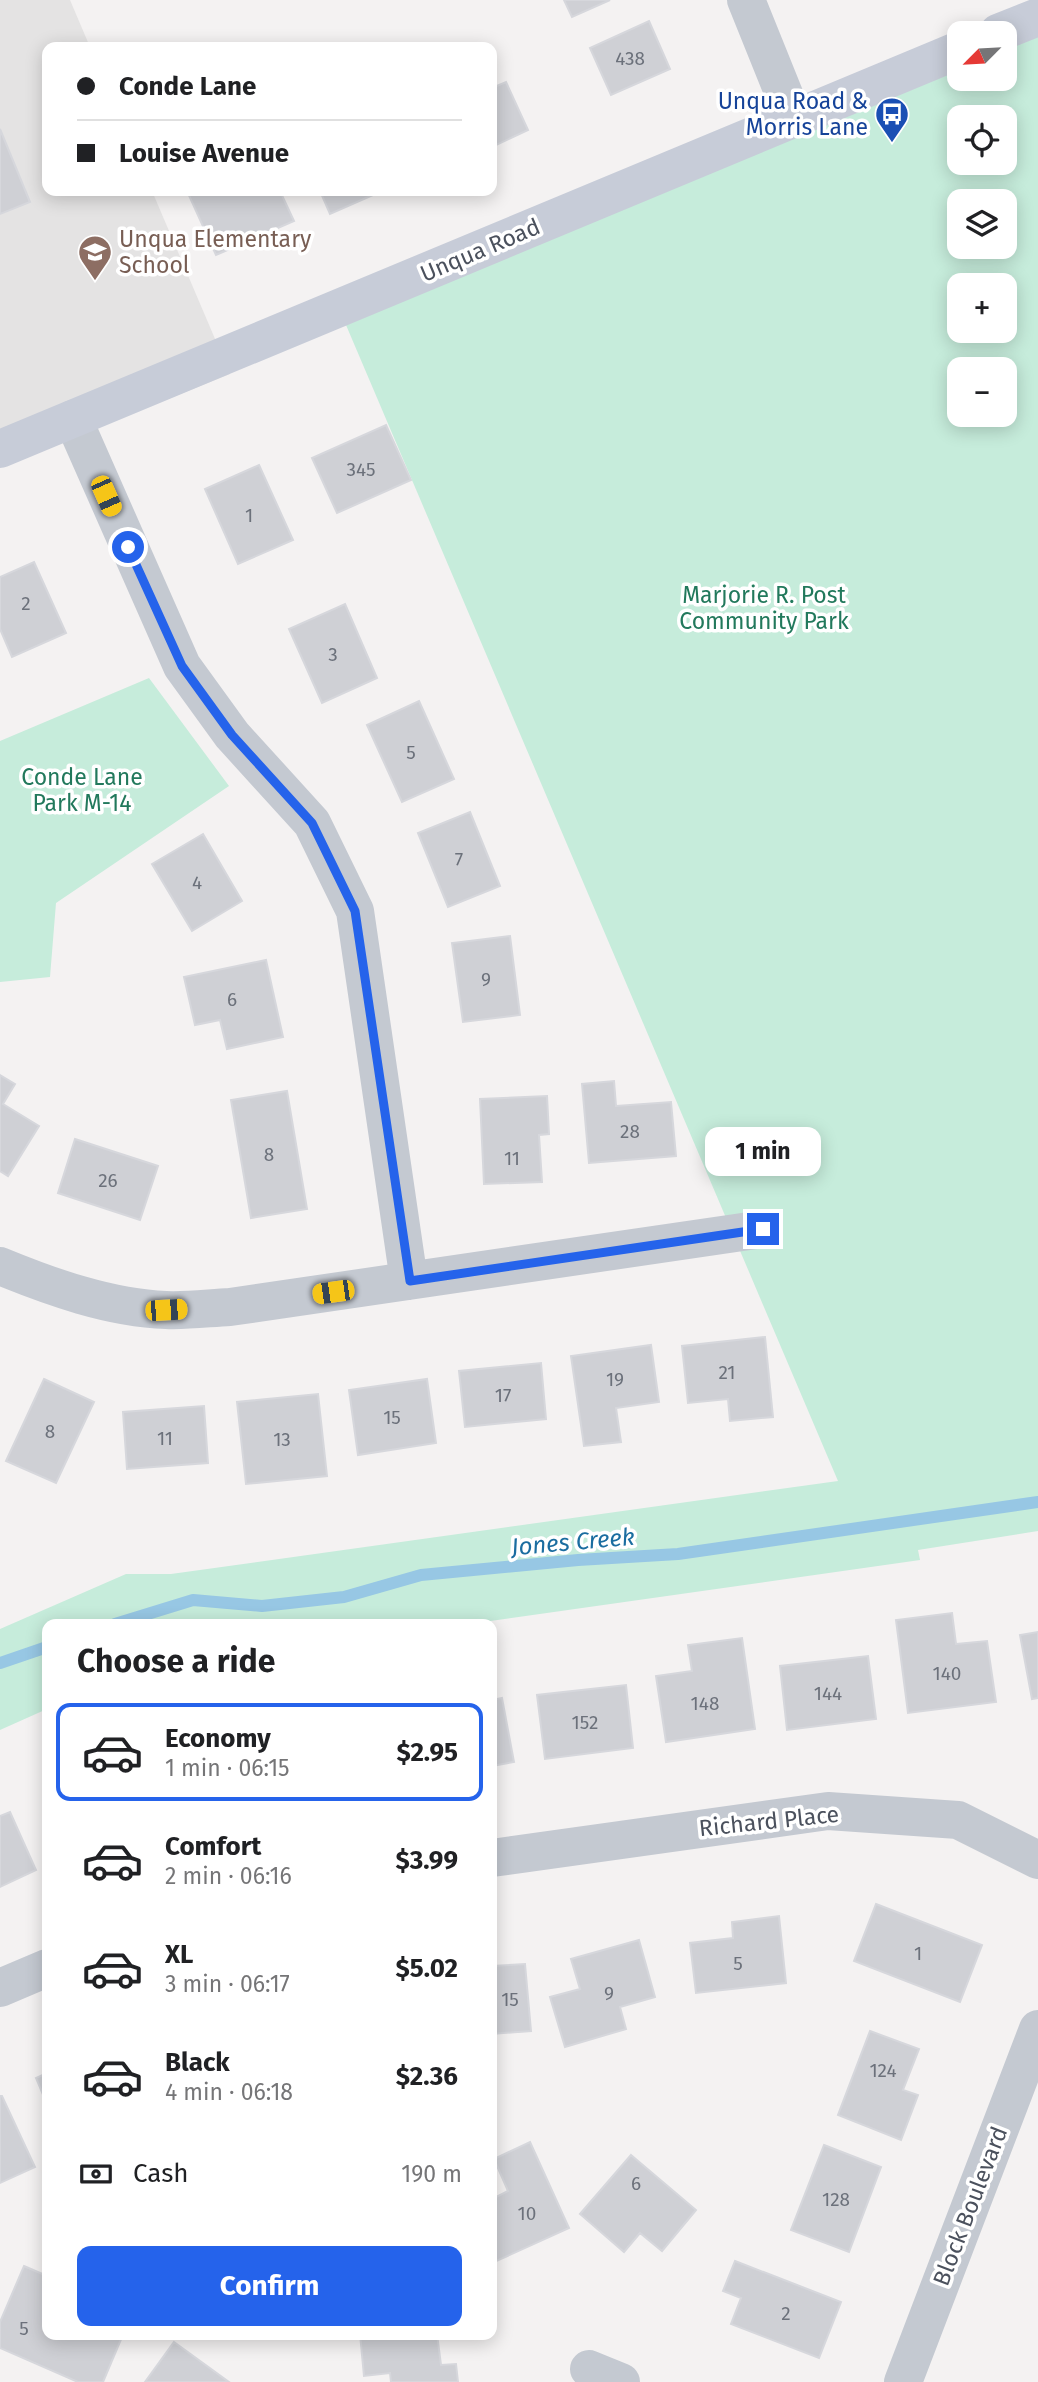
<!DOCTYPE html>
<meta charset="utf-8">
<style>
:root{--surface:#fff;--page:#f2f2f2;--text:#202124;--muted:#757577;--line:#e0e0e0;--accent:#2563eb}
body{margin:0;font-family:"Fira Sans",sans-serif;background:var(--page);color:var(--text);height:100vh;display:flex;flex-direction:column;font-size:26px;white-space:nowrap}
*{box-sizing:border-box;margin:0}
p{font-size:23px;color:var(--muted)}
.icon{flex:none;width:38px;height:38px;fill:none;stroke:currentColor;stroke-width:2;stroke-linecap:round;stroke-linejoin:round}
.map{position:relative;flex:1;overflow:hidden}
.drawer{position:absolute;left:42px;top:1619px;width:455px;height:721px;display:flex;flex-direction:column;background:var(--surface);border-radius:14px;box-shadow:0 4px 18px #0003}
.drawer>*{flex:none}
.guide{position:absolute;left:42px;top:42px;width:455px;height:154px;border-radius:14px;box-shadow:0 4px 18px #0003;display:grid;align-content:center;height:154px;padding:0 35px;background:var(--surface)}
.needle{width:46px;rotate:246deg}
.fabs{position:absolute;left:947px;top:21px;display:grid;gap:14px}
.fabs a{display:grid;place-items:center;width:70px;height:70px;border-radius:14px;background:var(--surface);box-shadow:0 4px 18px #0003;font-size:35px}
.end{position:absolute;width:32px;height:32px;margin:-16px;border:9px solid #2563eb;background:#fff;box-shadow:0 0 0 4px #fff}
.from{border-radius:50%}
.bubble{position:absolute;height:49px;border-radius:14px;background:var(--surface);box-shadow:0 4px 18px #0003;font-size:23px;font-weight:700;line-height:49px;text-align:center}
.car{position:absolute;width:21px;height:42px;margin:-21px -10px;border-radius:9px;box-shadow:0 0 5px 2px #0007;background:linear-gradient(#f5c518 24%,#345 0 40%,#f5c518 0 76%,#345 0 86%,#f5c518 0)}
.guide b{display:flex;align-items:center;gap:24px;height:66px;font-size:26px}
.guide b+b{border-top:2px solid var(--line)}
.guide i{width:18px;height:18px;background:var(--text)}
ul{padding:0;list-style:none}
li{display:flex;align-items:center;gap:21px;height:98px;margin:0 14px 10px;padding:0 21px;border:4px solid transparent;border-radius:14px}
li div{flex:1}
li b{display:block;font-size:26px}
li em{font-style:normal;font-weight:700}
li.current{border-color:var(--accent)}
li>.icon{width:63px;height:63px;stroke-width:1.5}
h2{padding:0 35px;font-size:32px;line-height:84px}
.pay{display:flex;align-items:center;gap:18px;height:77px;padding:0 35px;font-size:26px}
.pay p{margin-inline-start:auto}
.primary-button{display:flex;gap:14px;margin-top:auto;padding:14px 35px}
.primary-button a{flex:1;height:80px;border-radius:14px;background:var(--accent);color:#fff;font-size:28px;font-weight:700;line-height:80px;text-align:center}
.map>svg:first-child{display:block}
</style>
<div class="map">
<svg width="1038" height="2382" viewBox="0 0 1038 2382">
<rect width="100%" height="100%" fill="#f4f2f2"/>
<!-- education -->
<path fill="#e4e3e3" d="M0,0H70L90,47H47V191H152L230,374L0,467Z"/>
<!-- green -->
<path fill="#c6ecdb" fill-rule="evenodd" d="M1038,35V1531L918,1550L920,1560L469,1624H47V1709L0,1730V1629L126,1574H171L838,1481L346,325L959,68V79H1004L1005,49ZM959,117H1004V163H959ZM959,201H1004V247H959ZM959,285H1004V331H959ZM959,369H1004V415H959Z
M149,678L229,786L56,903L50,977L0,982V741Z"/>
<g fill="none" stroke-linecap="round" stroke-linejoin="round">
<!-- stream -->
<path stroke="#97c7e4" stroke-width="12" d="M115,1624L193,1600L262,1606L344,1597L421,1575L578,1560L678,1554L1038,1502
M0,1663L47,1647"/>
</g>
<!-- building -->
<path fill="#cfd0d5" stroke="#d6d7dc" stroke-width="2" d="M564,0H610L572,17Z
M649,21L670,69L611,95L590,48Z
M506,82L528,130L492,147V88Z
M0,129L30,202L0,214Z
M187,191H280L294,221L216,255Z
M320,191H382L330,214Z
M386,425L411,480L337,513L312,458Z
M259,465L293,540L238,564L205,489Z
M34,562L66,633L12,657L0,629V577Z
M345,604L377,678L322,703L289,629Z
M419,701L454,779L402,802L367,725Z
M470,812L500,886L448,907L418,833Z
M203,834L242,901L192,931L152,864Z
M510,936L520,1015L463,1022L452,943Z
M266,960L283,1037L227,1049L220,1020L195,1025L184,977Z
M0,1075L15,1084L3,1104L39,1126L8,1176L0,1171Z
M614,1081L616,1106L671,1102L676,1156L589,1163L582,1084Z
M287,1091L307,1209L251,1218L231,1100Z
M547,1096L549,1134L539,1135L542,1182L484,1184L480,1099Z
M75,1139L158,1166L140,1220L58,1193Z
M765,1337L773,1417L730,1421L728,1399L688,1403L682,1346Z
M651,1345L659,1402L616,1408L621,1442L584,1446L571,1356Z
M541,1363L546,1419L465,1427L459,1371Z
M44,1379L94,1402L56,1483L6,1461Z
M427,1379L436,1443L358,1455L349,1390Z
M318,1394L327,1476L246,1484L237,1402Z
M204,1406L208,1463L127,1469L123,1412Z
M952,1613L956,1644L987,1641L996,1702L908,1713L896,1620Z
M1038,1632V1698L1032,1699L1020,1635Z
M742,1638L755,1729L666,1742L656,1676L692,1671L688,1645Z
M868,1656L876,1719L787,1730L780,1666Z
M626,1685L633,1748L545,1759L537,1695Z
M502,1698L514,1762L492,1766V1700Z
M10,1812L36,1870L0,1887V1816Z
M876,1904L982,1945L960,2002L854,1961Z
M779,1916L786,1983L696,1993L690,1943L733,1938L732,1922Z
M639,1940L655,1997L620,2007L626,2029L565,2047L550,1997L580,1989L571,1959Z
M525,1964L531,2031L492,2034V1966Z
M870,2031L919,2049L903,2090L918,2095L901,2140L838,2115Z
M47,2073V2104L36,2078Z
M0,2096H2L35,2167L0,2183Z
M530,2142L569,2228L492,2263V2199L508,2191L494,2159Z
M824,2145L881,2167L849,2252L791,2230Z
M631,2155L696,2210L662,2251L640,2233L624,2252L580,2214Z
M735,2261L841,2302L819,2358L731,2324L741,2298L723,2291Z
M24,2266L47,2276V2334H118L122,2337L103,2382H78L0,2348V2322Z
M360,2334H437L441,2365L456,2364L458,2382H391L390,2373L364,2376Z
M174,2342L229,2382H145Z"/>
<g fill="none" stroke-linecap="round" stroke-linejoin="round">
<!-- street -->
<path stroke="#c4c9d1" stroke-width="38" d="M746,0L794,119
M73,419L182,666L232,735L312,823L355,911L409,1281
M0,1266C51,1287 110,1308 166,1310C187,1311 209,1308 230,1307L763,1229
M492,1858L828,1811L958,1820L1038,1860
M0,1988L47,1968
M589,2369L621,2382
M903,2382L1038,2029"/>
<!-- secondary -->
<path stroke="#c7ccd8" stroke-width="38" d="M998,33L1038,17
M0,449L959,50"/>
</g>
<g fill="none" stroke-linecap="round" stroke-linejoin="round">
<!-- route -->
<path stroke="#2563eb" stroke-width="9" d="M128,547L182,666L232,735L312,823L355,911L410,1281L763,1229"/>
</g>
<!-- icons -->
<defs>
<g id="bus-pin" transform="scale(1.75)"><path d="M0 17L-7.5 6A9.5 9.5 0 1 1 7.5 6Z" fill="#1a4fb4" stroke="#fff"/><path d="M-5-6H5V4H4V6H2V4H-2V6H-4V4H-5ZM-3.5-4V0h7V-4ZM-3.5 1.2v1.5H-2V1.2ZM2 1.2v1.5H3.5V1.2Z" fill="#fff"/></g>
<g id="school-pin" transform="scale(1.75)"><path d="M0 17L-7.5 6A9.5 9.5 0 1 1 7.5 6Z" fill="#8d6e63" stroke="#fff"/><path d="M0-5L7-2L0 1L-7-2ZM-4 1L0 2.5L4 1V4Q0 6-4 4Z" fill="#fff"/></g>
</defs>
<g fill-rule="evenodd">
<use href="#bus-pin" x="892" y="114"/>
<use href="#school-pin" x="95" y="252"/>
</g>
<g text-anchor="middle" stroke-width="7" stroke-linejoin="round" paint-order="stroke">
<!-- number labels -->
<g font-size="19" fill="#6c717b">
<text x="630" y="65">438</text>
<text x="361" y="476">345</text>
<text x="249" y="522">1</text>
<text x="26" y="610">2</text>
<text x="333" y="661">3</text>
<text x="411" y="759">5</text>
<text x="459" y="866">7</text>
<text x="197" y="889">4</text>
<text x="486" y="986">9</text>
<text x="232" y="1006">6</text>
<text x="630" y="1138">28</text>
<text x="269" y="1161">8</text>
<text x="512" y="1165">11</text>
<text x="108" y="1187">26</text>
<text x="727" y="1379">21</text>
<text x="615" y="1386">19</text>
<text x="503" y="1402">17</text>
<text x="392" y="1424">15</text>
<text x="50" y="1438">8</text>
<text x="165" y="1445">11</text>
<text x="282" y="1446">13</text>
<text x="947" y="1680">140</text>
<text x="828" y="1700">144</text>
<text x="705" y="1710">148</text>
<text x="585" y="1729">152</text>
<text x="918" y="1960">1</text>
<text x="738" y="1970">5</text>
<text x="609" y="2000">9</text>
<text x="510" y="2006">15</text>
<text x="883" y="2077">124</text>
<text x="636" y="2190">6</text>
<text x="836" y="2206">128</text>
<text x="527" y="2220">10</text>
<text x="786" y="2320">2</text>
<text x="24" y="2335">5</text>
</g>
<!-- transit labels -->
<g font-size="23" fill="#164399" stroke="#fff" text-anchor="end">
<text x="868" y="109">Unqua Road &amp;<tspan x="868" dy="26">Morris Lane</tspan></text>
</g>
<!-- education labels -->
<g font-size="23" fill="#785e54" stroke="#fff" text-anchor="start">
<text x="119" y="247">Unqua Elementary<tspan x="119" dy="26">School</tspan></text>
</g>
<!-- street labels -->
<g font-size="23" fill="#4b515d" stroke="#fff">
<text transform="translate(480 250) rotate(-23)" y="8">Unqua Road</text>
<text transform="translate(769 1821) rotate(-6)" y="8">Richard Place</text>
<text transform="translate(970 2206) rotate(-69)" y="8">Block Boulevard</text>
</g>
<!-- park labels -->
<g font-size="23" fill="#22795c" stroke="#fff">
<text x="764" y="603">Marjorie R. Post<tspan x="764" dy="26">Community Park</tspan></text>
<text x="82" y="785">Conde Lane<tspan x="82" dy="26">Park M-14</tspan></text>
</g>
<!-- water labels -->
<g font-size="24" font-style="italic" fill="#1b6da0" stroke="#fff">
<text transform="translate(573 1542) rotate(-5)" y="8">Jones Creek</text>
</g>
</g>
</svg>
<div class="fabs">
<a><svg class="needle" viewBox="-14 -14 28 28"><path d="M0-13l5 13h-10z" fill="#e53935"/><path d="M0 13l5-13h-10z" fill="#757577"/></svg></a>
<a><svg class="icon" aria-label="locate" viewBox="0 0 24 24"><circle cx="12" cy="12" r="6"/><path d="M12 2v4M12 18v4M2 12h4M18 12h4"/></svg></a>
<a><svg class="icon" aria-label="layers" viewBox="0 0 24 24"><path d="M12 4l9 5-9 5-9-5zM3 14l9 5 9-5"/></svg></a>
<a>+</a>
<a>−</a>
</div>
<i class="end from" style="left:128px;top:547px"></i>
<i class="end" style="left:763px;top:1229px"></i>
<div class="bubble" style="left:705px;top:1127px;width:116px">1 min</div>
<i class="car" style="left:106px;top:496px;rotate:156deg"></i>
<i class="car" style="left:333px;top:1292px;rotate:262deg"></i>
<i class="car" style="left:166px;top:1310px;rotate:87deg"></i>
<div class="guide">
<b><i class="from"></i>Conde Lane</b>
<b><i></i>Louise Avenue</b>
</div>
<section class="drawer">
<h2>Choose a ride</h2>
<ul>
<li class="current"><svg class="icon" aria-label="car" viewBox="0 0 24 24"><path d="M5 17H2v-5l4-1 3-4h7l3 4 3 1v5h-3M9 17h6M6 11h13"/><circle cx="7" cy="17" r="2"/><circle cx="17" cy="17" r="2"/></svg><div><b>Economy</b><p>1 min · 06:15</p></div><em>$2.95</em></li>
<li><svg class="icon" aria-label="car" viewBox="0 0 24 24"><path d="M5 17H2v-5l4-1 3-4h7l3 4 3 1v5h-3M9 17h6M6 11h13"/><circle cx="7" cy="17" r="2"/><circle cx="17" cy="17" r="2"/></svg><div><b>Comfort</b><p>2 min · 06:16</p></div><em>$3.99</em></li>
<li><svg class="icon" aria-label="car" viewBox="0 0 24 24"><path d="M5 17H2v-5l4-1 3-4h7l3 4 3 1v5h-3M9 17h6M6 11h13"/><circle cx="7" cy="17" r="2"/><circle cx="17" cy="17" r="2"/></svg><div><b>XL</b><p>3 min · 06:17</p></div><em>$5.02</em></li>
<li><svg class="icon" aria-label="car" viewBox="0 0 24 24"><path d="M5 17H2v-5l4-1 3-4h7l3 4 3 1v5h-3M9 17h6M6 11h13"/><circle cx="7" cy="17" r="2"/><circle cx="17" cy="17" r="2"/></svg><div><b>Black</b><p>4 min · 06:18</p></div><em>$2.36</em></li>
</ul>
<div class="pay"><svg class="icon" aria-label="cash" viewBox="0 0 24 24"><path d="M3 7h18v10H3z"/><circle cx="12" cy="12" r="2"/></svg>Cash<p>190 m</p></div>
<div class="primary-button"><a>Confirm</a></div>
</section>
</div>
